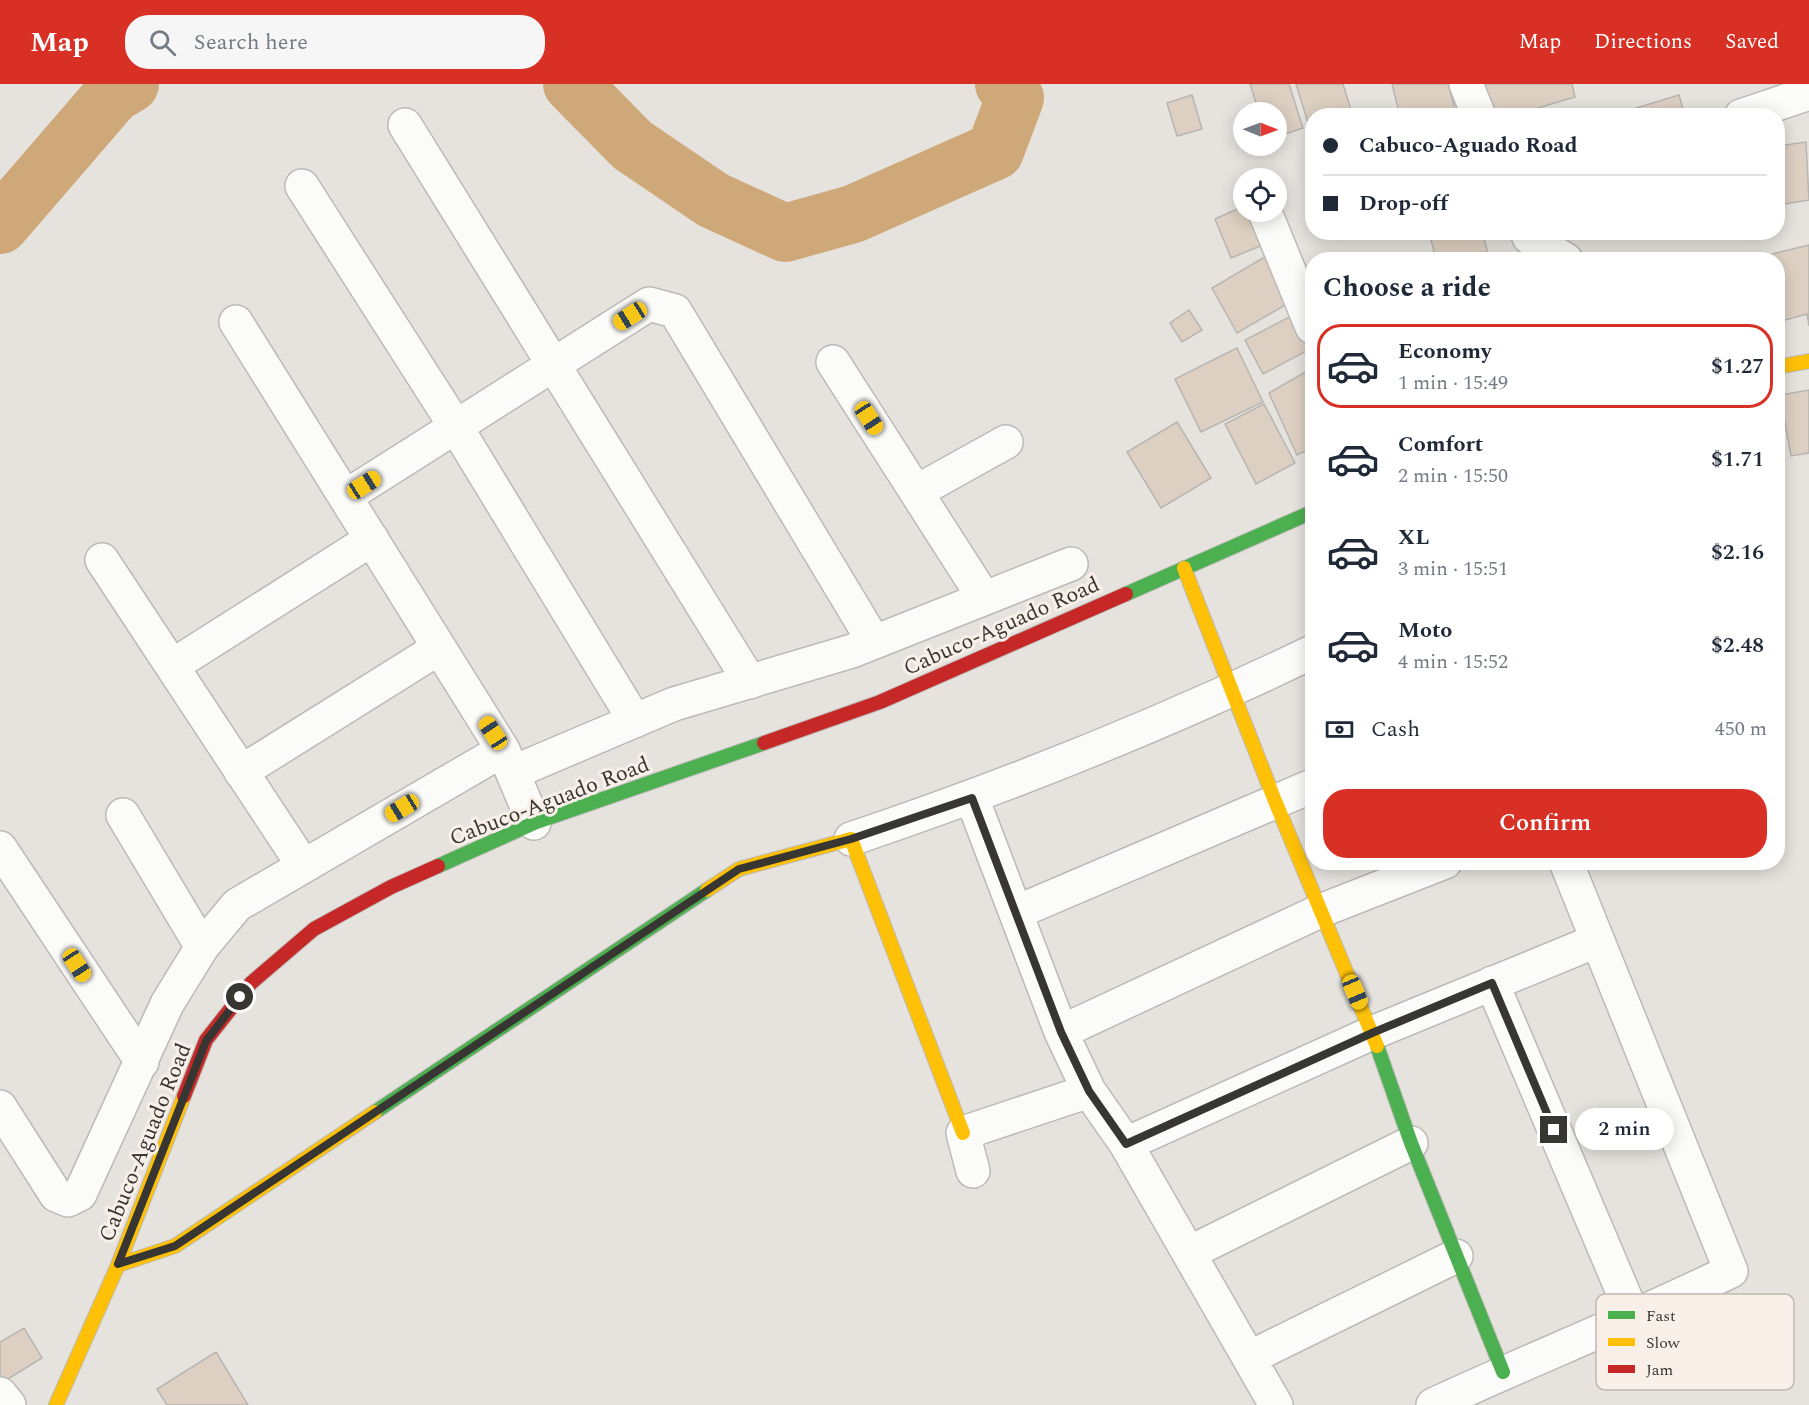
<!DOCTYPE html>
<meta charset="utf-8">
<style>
:root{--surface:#fff;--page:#f6f6f7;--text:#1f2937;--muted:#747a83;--line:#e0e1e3;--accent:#d93025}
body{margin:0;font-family:Spectral,serif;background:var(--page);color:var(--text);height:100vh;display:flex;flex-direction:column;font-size:22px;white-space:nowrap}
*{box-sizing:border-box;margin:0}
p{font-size:20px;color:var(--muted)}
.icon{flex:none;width:33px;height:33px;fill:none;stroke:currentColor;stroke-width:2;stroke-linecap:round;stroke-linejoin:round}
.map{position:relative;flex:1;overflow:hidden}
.sheet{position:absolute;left:1305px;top:168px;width:480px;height:618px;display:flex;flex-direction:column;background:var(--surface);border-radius:24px;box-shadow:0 3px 15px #0003}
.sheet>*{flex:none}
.top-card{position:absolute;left:1305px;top:24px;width:480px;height:132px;border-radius:24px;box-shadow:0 3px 15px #0003;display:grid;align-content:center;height:132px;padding:0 18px;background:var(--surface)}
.needle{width:39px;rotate:91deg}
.tools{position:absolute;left:1233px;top:18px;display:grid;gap:12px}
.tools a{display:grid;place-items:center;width:54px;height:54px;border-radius:50%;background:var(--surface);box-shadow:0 3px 15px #0003;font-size:30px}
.end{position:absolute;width:27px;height:27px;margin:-14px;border:8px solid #383632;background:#fff;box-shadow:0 0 0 3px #fff}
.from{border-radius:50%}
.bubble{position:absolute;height:42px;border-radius:21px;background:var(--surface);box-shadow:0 3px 15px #0003;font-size:20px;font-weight:600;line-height:42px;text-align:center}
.car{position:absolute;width:18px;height:36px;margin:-18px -9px;border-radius:8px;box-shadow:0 0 4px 2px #0007;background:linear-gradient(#f5c518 24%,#345 0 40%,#f5c518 0 76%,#345 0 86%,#f5c518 0)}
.top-card b{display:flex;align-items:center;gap:21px;height:57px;font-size:22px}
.top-card b+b{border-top:2px solid var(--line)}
.top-card i{width:15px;height:15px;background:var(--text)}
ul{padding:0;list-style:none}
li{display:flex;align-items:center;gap:18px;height:84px;margin:0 12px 9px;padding:0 6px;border:3px solid transparent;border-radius:24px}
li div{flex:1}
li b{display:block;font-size:22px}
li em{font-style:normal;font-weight:600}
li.current{border-color:var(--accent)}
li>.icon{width:54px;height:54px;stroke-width:1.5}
h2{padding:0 18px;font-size:27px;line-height:72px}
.pay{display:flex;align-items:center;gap:15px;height:66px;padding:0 18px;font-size:22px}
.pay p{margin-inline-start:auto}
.primary-button{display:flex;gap:12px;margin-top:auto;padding:12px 18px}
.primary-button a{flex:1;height:69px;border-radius:24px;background:var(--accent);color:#fff;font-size:24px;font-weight:600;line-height:69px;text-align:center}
header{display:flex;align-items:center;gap:36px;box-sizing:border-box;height:84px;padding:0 30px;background:var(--accent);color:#fff}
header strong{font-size:28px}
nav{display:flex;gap:33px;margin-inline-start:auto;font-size:21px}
.search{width:420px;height:54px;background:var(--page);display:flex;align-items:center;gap:15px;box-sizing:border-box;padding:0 21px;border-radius:24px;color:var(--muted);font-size:22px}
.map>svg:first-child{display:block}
</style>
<header>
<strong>Map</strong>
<div class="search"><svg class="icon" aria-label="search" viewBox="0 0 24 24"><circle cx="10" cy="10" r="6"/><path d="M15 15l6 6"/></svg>Search here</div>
<nav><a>Map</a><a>Directions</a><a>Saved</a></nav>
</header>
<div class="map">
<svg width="1809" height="1321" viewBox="0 0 1809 1321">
<rect width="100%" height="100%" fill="#e6e3de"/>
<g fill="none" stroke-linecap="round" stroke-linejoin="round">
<!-- river -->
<path stroke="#cea878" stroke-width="58" d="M572,0L632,61L713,116L785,149L853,130L995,67L1015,14L1004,0
M0,141L113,10L130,0"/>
</g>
<!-- building -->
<path fill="#ddd0c2" stroke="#b7b5b1" stroke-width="1.5" d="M1250,0H1289L1303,44L1276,53V28H1259Z
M1296,0H1343L1352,29L1342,32H1312V41L1309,42Z
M1392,0H1448L1457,32H1400Z
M1478,0H1572L1575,13L1511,32H1487Z
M1192,11L1202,45L1177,52L1167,19Z
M1679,11L1685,32H1638L1636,24Z
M1806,58L1809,116L1778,121V62Z
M1244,122V128H1251L1265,160L1231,174L1215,135Z
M1444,148H1482L1490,176H1436L1430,152Z
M1809,161V242L1807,230L1778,238V176L1752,175Z
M1268,171L1294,216L1237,249L1212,204Z
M1189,226L1202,246L1182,258L1170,239Z
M1297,229L1312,264L1263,290L1245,256Z
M1237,264L1263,318L1201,348L1175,295Z
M1312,284V364L1297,371L1269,309Z
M1809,306V369L1791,372L1780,311Z
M1264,320L1295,379L1256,400L1225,340Z
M1177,338L1211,394L1161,424L1127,368Z
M24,1244L42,1274L3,1298L0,1292V1258Z
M216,1268L248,1321H167L157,1305Z"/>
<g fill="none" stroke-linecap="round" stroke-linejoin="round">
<!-- street casing -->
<g stroke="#bcbab6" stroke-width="36">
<path id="street" d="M1466,0L1479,32
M1741,32L1809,9
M405,41L750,598
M302,102L456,343L635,637
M1265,128L1312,243
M1527,148L1529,153L1566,176
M236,238L503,666
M833,278L984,514
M916,408L1006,358
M345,413L649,220L675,227L874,558
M102,476L303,781
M172,582L372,455
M241,688L439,564
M514,688L674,620L852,567L1071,480
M972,714L1061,948L1089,1007
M123,731L202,863
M851,755C1008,702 1163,640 1312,568
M0,764L142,978
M1017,828L1312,702
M1492,899L1634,1234
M1061,948L1320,827L1445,778
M0,1023L56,1111L68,1116L80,1110L167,920L202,863L237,821L503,666L534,739
M1126,1060L1372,949L1596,857
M973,1087L963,1049L1089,1007L1126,1060L1276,1321
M1189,1169L1411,1059
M1249,1274L1456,1172
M0,1310L9,1321
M1433,1321C1532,1275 1633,1235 1731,1187L1566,778"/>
</g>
<!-- fast casing -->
<g stroke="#bcbab6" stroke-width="16">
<path id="fast" d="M1126,510L1312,428
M438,782L534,739L764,659
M1377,962L1411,1059L1503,1288
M375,1028L707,806"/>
</g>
<!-- slow casing -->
<g stroke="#bcbab6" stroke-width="16">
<path id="slow" d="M1778,283L1809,277
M1184,484L1275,717L1377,962
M707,806L739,785L851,755L963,1049
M118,1181L175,1162L375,1028
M56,1321L118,1181L184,1012"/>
</g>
<!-- jam casing -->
<g stroke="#bcbab6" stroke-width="16">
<path id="jam" d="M764,659L880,618L1126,510
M184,1012L206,956L251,899L314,845L391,803L438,782"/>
</g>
<!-- street -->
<use href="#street" stroke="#fbfbfa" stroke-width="33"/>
<!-- fast -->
<use href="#fast" stroke="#4caf50" stroke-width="14"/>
<!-- slow -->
<use href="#slow" stroke="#ffc107" stroke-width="14"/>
<!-- jam -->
<use href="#jam" stroke="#c62828" stroke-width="14"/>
</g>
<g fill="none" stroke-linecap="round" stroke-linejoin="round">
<!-- route -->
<path stroke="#383632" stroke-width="8" d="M240,913L206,957L118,1180L175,1162L739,785L851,755L972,714L1061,948L1089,1007L1126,1060L1372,949L1492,899L1554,1046"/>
</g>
<g text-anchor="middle" stroke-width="6" stroke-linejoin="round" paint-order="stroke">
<!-- street labels -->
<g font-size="22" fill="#383632" stroke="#f8f0e8">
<text transform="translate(1001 541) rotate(-24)" y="8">Cabuco-Aguado Road</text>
<text transform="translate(549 716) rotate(-21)" y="8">Cabuco-Aguado Road</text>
<text transform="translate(144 1058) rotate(-68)" y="8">Cabuco-Aguado Road</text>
</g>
</g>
<!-- legend -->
<rect x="1596" y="1210" width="198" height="96" rx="9" fill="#f8f0e8" stroke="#beb8b1" stroke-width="1.5"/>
<rect x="1608" y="1227" width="27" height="8" fill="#4caf50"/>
<rect x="1608" y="1254" width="27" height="8" fill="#ffc107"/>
<rect x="1608" y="1281" width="27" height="8" fill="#c62828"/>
<g font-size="16" fill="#383632">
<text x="1646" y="1237">Fast</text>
<text x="1646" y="1264">Slow</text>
<text x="1646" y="1291">Jam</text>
</g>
</svg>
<div class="tools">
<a><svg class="needle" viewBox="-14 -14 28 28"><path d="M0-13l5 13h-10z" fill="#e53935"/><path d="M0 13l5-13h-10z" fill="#747a83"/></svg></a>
<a><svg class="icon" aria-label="locate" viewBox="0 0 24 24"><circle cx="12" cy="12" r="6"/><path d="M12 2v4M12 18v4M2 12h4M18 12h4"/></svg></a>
</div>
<i class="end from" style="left:240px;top:913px"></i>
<i class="end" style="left:1554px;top:1046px"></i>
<div class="bubble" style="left:1575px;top:1024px;width:99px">2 min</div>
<i class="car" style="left:630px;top:232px;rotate:238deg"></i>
<i class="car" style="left:869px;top:334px;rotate:147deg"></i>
<i class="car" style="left:364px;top:401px;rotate:58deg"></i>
<i class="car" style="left:493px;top:649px;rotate:327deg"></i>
<i class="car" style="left:402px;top:724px;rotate:239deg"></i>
<i class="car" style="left:77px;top:881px;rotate:147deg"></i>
<i class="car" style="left:1355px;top:908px;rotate:157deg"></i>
<div class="top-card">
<b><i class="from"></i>Cabuco-Aguado Road</b>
<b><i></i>Drop-off</b>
</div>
<section class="sheet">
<h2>Choose a ride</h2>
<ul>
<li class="current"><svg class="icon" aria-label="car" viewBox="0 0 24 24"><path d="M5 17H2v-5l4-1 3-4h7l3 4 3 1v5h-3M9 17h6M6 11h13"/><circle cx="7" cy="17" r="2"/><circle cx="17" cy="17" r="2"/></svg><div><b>Economy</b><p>1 min · 15:49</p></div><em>$1.27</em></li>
<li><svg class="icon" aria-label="car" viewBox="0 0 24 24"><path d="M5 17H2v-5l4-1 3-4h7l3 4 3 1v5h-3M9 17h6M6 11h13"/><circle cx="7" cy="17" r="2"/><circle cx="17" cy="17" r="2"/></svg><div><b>Comfort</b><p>2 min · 15:50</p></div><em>$1.71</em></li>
<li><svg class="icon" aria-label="car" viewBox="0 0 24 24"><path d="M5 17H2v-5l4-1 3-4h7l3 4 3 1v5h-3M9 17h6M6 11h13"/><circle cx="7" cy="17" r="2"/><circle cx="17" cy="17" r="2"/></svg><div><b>XL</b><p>3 min · 15:51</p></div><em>$2.16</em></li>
<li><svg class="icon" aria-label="car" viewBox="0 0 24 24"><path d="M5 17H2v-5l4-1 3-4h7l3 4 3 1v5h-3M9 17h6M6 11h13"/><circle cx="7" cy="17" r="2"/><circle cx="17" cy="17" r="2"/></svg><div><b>Moto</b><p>4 min · 15:52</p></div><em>$2.48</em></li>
</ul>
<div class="pay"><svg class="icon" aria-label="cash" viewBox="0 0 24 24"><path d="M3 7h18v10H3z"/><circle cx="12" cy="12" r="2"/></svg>Cash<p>450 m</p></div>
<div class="primary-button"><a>Confirm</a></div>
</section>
</div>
